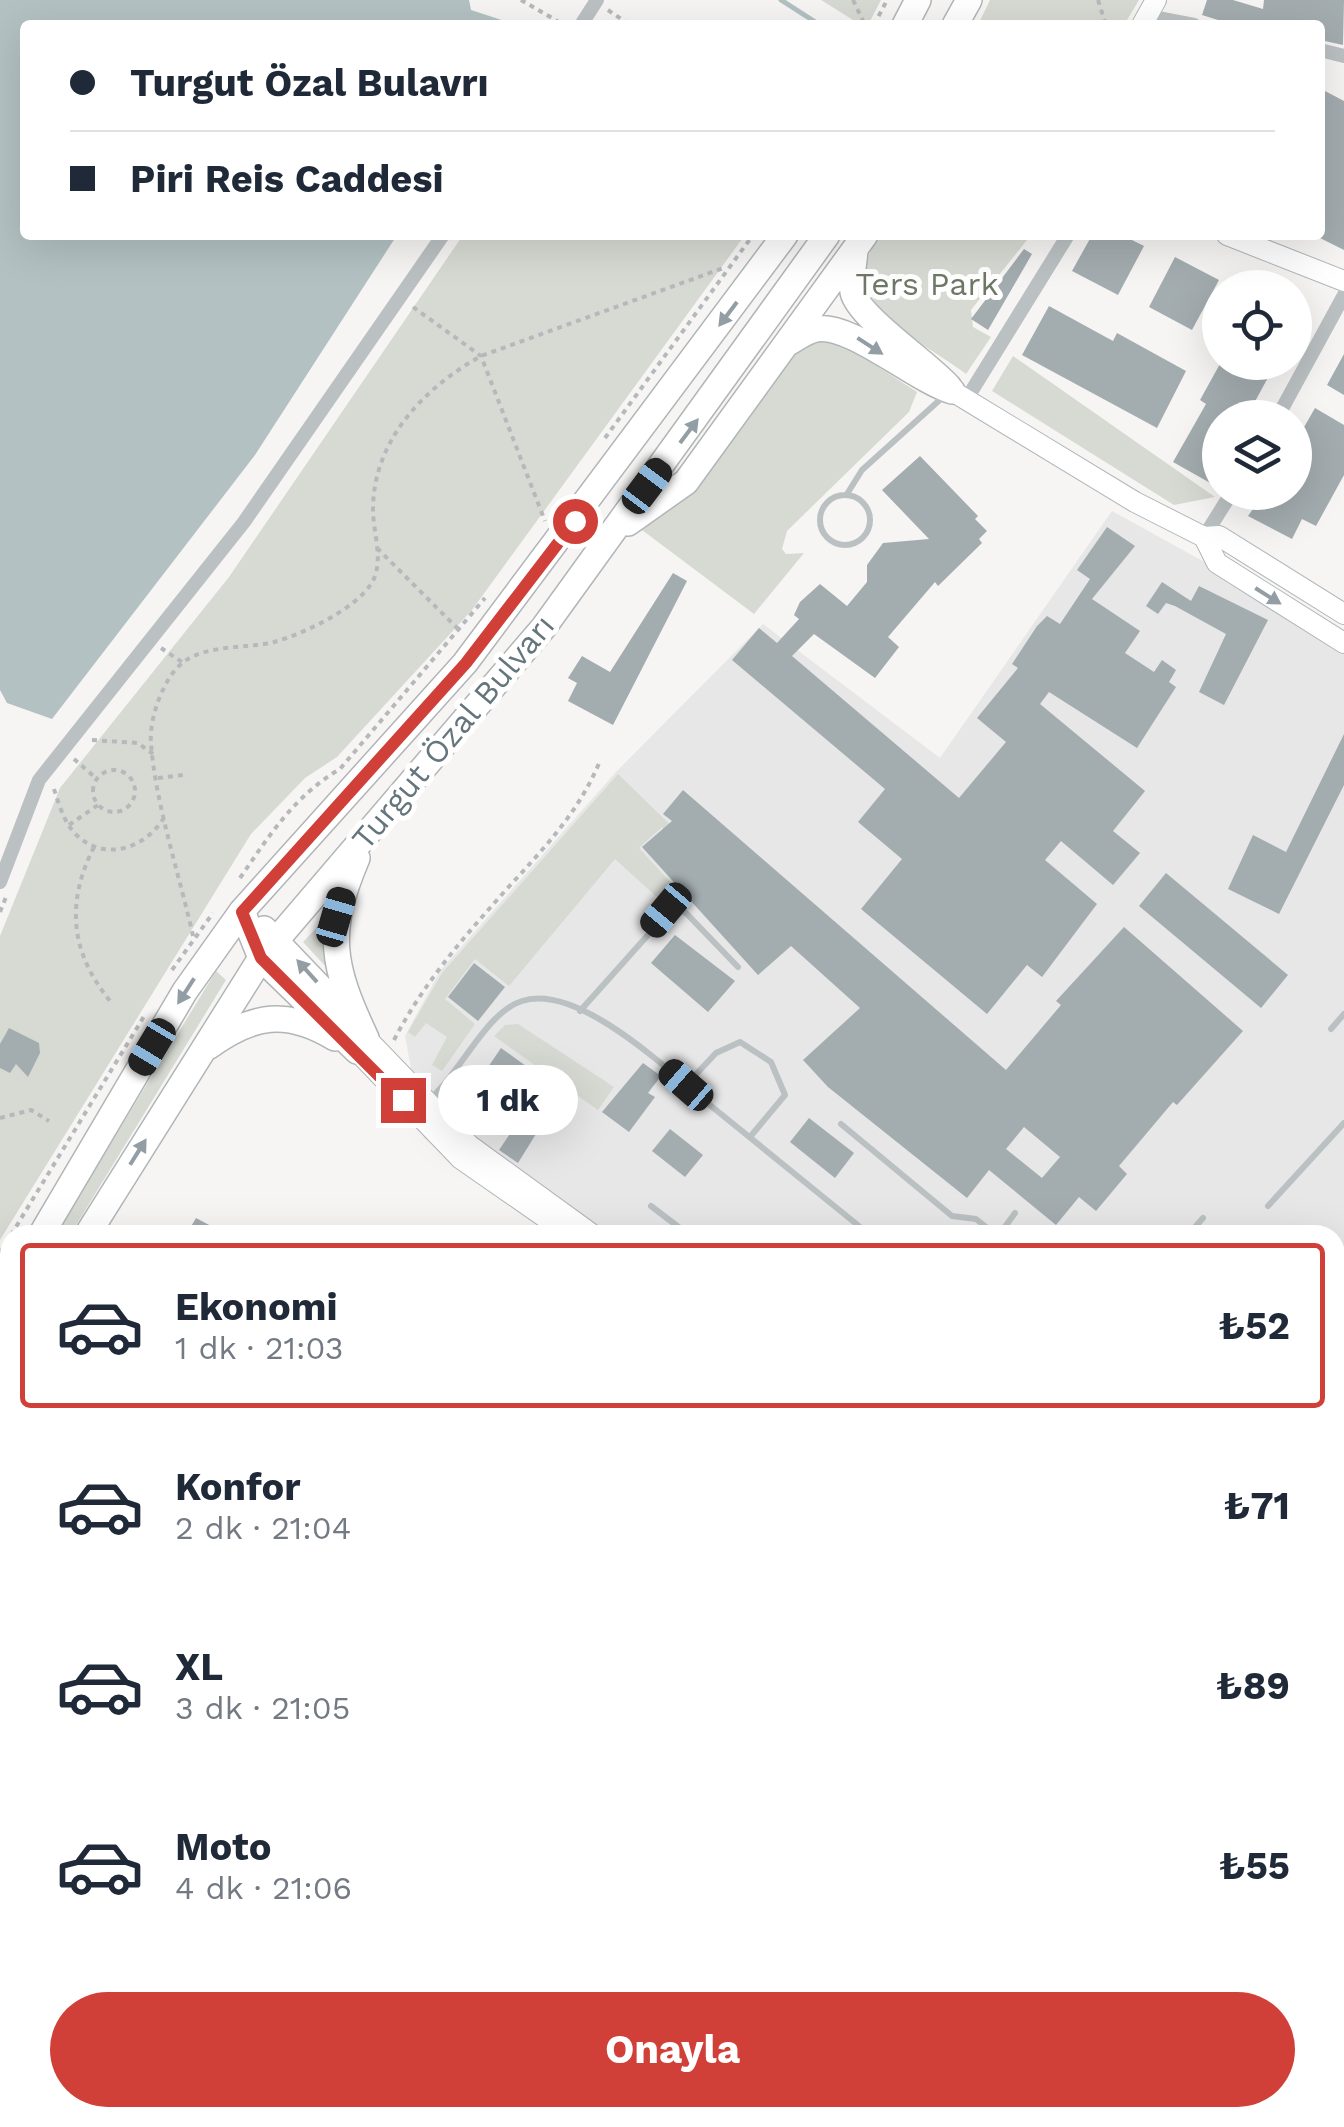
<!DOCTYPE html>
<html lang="tr">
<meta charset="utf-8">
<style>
:root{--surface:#fff;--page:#f2f2f3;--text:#1f2937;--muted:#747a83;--line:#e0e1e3;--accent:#d04039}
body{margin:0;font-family:"Work Sans",sans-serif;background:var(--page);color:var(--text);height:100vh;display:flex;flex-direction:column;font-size:38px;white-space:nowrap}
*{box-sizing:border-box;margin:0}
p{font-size:32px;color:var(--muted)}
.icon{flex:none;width:55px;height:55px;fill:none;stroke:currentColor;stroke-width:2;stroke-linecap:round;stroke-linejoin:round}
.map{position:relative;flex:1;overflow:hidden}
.sheet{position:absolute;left:0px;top:1225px;width:1345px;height:902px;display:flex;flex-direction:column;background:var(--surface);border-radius:30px 30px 0 0;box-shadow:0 10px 40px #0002}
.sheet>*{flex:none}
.hud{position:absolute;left:20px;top:20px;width:1305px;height:220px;border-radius:10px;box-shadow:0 10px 40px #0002;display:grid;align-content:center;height:220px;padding:0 50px;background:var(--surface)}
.fabs{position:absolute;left:1202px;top:270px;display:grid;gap:20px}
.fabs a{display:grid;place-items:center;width:110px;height:110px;border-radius:50%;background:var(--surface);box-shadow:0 10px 40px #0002;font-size:50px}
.end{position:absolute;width:45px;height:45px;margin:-22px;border:12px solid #d04039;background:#fff;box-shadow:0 0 0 5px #fff}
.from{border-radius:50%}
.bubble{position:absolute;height:70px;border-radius:35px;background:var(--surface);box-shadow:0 10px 40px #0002;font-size:32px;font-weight:700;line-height:70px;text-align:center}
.car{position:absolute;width:30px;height:60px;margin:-30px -15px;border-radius:12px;box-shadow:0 0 8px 2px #0007;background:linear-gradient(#222 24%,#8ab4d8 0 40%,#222 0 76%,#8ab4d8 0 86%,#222 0)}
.hud b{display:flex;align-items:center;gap:35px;height:95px;font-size:38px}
.hud b+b{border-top:2px solid var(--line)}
.hud i{width:25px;height:25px;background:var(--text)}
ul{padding:18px 0 0;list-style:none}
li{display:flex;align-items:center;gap:30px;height:165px;margin:0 20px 15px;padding:0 30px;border:5px solid transparent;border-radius:10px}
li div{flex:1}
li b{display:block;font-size:38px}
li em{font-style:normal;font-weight:700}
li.active{border-color:var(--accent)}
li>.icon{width:90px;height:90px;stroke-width:1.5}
.cta{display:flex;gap:20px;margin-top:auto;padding:20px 50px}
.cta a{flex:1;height:115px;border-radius:60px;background:var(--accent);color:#fff;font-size:40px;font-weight:700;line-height:115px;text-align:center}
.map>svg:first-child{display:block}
</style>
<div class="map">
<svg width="1344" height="2127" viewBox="0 0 1344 2127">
<rect width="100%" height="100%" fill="#f6f5f3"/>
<!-- built -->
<path fill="#e6e7e6" d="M1112,511L1344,639V1936L1335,1927V1235H559L424,1138L405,1036L440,971L616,772L763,624L940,758Z
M0,1939L10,1946V2118H217L218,2127H19L0,2116Z"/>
<!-- green -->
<path fill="#d7dad3" d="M821,0H881L868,25H861Z
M990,0H1139L1124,25H978Z
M463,235H745L472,610L337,757L305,778L251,834L0,1240V936L60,788L229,577Z
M878,235H1031L971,310L973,327L991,337L966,374C916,336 836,307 878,235Z
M819,338L843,344L917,392L909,412L787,531L782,549L786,554L804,553L754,614L642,530L705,470L800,344Z
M1013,356L1215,497L1174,505L992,391Z
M618,774L690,844L684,849L662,827L639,848L672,884L659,899L615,859L509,986L475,959L445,999L475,1024L442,1071L432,1065L447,1037L426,1023L415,1037L408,1032L442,973Z
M323,921L327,968L303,942Z
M216,971L226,980L70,1235H55Z
M518,1024L614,1087L598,1110L494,1036L505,1025Z
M0,1455H10V1733L0,1752Z"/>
<!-- water -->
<path fill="#b3c1c2" d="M0,0H469L471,10L517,25H25V235H397L255,455L52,719L7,703L0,690Z"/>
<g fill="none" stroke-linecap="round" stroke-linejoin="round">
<!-- stream -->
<path stroke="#b3c1c2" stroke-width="5" d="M781,0L820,25
M0,1423L10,1427"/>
</g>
<!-- building -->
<path fill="#a3acaf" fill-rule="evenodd" d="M1207,0H1233L1263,9L1264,0H1344L1343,45L1320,40V25H1234L1202,15Z
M1325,91L1344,101V250L1320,238V100Z
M1092,235H1122L1144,246L1118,295L1072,271Z
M1024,249L1032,254L988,330L971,319Z
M1175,257L1219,280L1192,330L1149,307Z
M1049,306L1113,341L1117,333L1186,371L1157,428L1022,355Z
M1344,354V395L1327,385Z
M1221,362H1252L1271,372L1246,418H1220V470L1212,484L1173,462L1206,404L1200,400Z
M1315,408L1344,425V475L1316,526L1302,519L1292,539L1248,516L1265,492H1295V443Z
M920,456L978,516L975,519L987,531L979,539L982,543L938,586L935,582L888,637L899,647L875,678L814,634L792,656L959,798L1006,742L977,718L1018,668L1012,664L1037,626L1047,616L1060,624L1090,579L1077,570L1107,527L1135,546L1092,599L1140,631L1125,653L1154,672L1162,660L1176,670L1169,682L1176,687L1137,748L1049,692L1040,704L1145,791L1113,831L1140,853L1113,885L1061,841L1045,860L1097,904L1042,977L1027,965L987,1014L861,909L902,859L858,822L885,789L732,660L759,628L777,643L799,619L794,615L800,602L820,584L847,606L867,582V565L883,543L929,539L882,490Z
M673,573L687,581L613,725L568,701L577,683L568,678L582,656L610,672Z
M1162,582L1191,601L1199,586L1268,620L1224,705L1199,692L1226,634L1175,606L1166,603L1158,614L1146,606Z
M1344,734V785L1279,914L1228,889L1253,835L1286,852Z
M683,790L1006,1070L1061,1005L1056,1001L1124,927L1243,1031L1177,1105L1173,1102L1119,1166L1127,1174L1096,1211L1079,1197L1056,1225L989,1170L967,1198L828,1087L803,1060L860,1008L791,946L758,975L642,847L672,821L663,814ZM1024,1127L1060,1157L1042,1178L1006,1149Z
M1166,873L1288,975L1261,1008L1139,906Z
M675,935L735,981L708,1012L651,963Z
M474,963L505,987L478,1021L448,997Z
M9,1028L39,1043L40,1053L28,1077L16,1064L10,1073L0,1068V1044Z
M501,1048L562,1092L518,1163L499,1150L531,1103L486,1070Z
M643,1063L661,1076L648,1093L655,1097L629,1132L602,1112Z
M809,1118L854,1153L835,1178L790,1142Z
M670,1129L703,1155L685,1177L652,1151Z
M196,1218L228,1235H186Z"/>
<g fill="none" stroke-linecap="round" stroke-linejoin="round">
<!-- secondary casing -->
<g stroke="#b0b6b9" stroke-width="22">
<path id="secondary" d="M1142,25L1156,0
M1227,235L1344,281
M952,391L1135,502L1204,537L1219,536L1344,614
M1204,537L1217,563L1344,643
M366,1038L469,1145L593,1235
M357,1051L461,1159L566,1232
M1335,1776L1344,1783
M1335,1797L1344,1804
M1335,1974L1344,1970
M1115,2127L1128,2118"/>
</g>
<!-- highway casing -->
<g stroke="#b1b5b7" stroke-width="28">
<path id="highway" d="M905,25L918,0
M955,25L969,0
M855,251C854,264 850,279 853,292C858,317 928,363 949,387
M788,343C797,338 806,331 816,329C849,322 914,379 952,391
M628,523L686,482L865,235
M357,858C325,933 332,966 366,1038
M242,911L261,958L357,1051
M264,929L350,1019
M208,1047C253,1014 287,1009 335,1038
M41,1235L185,991L242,911L465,663L785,235
M87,1235L261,958L544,627L827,235
M0,1304L10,1288
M0,1381L10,1364"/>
</g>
<!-- path -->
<path stroke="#b5b9bb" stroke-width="4" stroke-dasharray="5 5" stroke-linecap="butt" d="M521,0L564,25
M853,0L865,25
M1098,0L1106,25
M608,10L630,25
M874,25L887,0
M413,307L481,356L545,521
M605,438L753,235
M377,548L458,629
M161,648L182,662
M92,740L138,743L153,754
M74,759L97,779
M93 791a21 21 0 1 1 42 0a21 21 0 1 1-42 0Z
M158,778L183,775
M54,789C58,801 62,815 69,826C96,865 146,852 166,814
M69,825L98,805
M94,847C65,904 71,954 111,1002
M240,878C269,836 294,796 340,769L485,598
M0,912L6,897
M193,936C180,877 155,802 151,743C149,718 164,675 185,661C210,644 246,649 274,642C303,634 354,610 371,584C385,563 373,533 373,510C373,440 424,388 481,356L726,267
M172,970L213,913
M394,1040C423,984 463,938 505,891C543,849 578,814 600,761
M0,1118L31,1110L49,1121
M11,1235L146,1013
M0,1253L10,1236
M0,1566L10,1564
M0,1633L10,1640
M0,1676L10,1670"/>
<!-- lane -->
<path stroke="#bbc0c2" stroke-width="6" d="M847,494L862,470L943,397
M820 520a25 25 0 1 1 50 0a25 25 0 1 1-50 0Z
M580,1011L673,907L686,913L738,967
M1331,1029L1344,1014
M686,1085L716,1053L740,1042L771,1062L785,1095L750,1137
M429,1100C460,1074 486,1012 522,1001C580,982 674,1076 716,1110C767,1152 819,1193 870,1235
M841,1124L952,1216L976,1219L996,1235
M651,1206L689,1235
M1268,1206L1344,1123
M999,1235L1015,1213
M1188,1235L1203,1218"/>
<!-- street -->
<path stroke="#bbc0c2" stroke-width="14" d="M1147,16L1194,25
M581,25L597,0
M1320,50L1344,56
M966,400L1068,235
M1277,418L1344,295
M1204,537L1232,492
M0,882L39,780L244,522L443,235
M223,2118L225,2127
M354,2127L357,2118
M493,2127L496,2118
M623,2127L629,2118"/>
<!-- secondary -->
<use href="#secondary" stroke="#fff" stroke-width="20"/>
<!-- highway -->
<use href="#highway" stroke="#fff" stroke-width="25"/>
</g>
<!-- one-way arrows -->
<defs><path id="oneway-solid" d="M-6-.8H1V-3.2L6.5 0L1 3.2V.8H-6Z" transform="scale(2.5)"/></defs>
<g fill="#929ea3">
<use href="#oneway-solid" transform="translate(728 314) rotate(127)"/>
<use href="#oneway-solid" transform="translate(870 346) rotate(33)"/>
<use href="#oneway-solid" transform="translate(689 431) rotate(-53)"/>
<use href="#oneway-solid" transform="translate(1268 596) rotate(32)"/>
<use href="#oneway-solid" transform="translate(307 971) rotate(-132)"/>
<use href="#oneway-solid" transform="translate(186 991) rotate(123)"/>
<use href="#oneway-solid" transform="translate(138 1152) rotate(-58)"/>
</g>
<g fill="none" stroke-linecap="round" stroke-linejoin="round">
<!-- route -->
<path stroke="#d04039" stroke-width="12" d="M403,1100L261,958L242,912L466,663L575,521"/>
</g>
<g text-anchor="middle" stroke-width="10" stroke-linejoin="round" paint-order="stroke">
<!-- park labels -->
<g font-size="32" fill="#6d7966" stroke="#fff">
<text x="927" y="295">Ters Park</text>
</g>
<!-- street labels -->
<g font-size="32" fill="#64757b" stroke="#fff">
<text transform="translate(453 732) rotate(-50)" y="11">Turgut Özal Bulvarı</text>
</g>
</g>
</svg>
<div class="fabs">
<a><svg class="icon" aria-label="locate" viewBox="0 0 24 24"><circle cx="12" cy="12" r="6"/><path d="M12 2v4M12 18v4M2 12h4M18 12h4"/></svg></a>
<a><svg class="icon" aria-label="layers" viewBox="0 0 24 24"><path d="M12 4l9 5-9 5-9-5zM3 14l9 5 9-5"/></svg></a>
</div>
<i class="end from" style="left:575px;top:521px"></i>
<i class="end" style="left:403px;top:1100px"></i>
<div class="bubble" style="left:438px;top:1065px;width:140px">1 dk</div>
<i class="car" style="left:647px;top:486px;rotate:37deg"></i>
<i class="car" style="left:666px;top:910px;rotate:220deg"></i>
<i class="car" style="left:336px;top:917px;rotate:16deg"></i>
<i class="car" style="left:152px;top:1047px;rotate:211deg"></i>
<i class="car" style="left:686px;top:1085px;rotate:311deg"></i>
<div class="hud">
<b><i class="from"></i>Turgut Özal Bulavrı</b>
<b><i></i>Piri Reis Caddesi</b>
</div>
<section class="sheet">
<ul>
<li class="active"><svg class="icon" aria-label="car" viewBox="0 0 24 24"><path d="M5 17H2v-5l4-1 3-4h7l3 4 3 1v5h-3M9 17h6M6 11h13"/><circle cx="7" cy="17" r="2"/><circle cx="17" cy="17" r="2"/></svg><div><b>Ekonomi</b><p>1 dk · 21:03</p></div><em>₺52</em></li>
<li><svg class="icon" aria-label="car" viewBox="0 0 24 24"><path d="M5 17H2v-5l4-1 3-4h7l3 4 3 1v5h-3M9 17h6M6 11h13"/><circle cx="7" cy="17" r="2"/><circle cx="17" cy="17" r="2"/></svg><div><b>Konfor</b><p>2 dk · 21:04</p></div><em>₺71</em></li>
<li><svg class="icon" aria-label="car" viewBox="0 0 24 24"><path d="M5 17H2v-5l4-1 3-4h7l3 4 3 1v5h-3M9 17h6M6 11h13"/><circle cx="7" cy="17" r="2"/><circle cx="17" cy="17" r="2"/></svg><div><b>XL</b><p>3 dk · 21:05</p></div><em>₺89</em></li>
<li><svg class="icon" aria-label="car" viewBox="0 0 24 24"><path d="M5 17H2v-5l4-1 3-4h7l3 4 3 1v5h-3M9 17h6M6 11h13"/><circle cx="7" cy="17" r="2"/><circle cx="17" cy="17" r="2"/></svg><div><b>Moto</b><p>4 dk · 21:06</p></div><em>₺55</em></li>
</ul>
<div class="cta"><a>Onayla</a></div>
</section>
</div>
